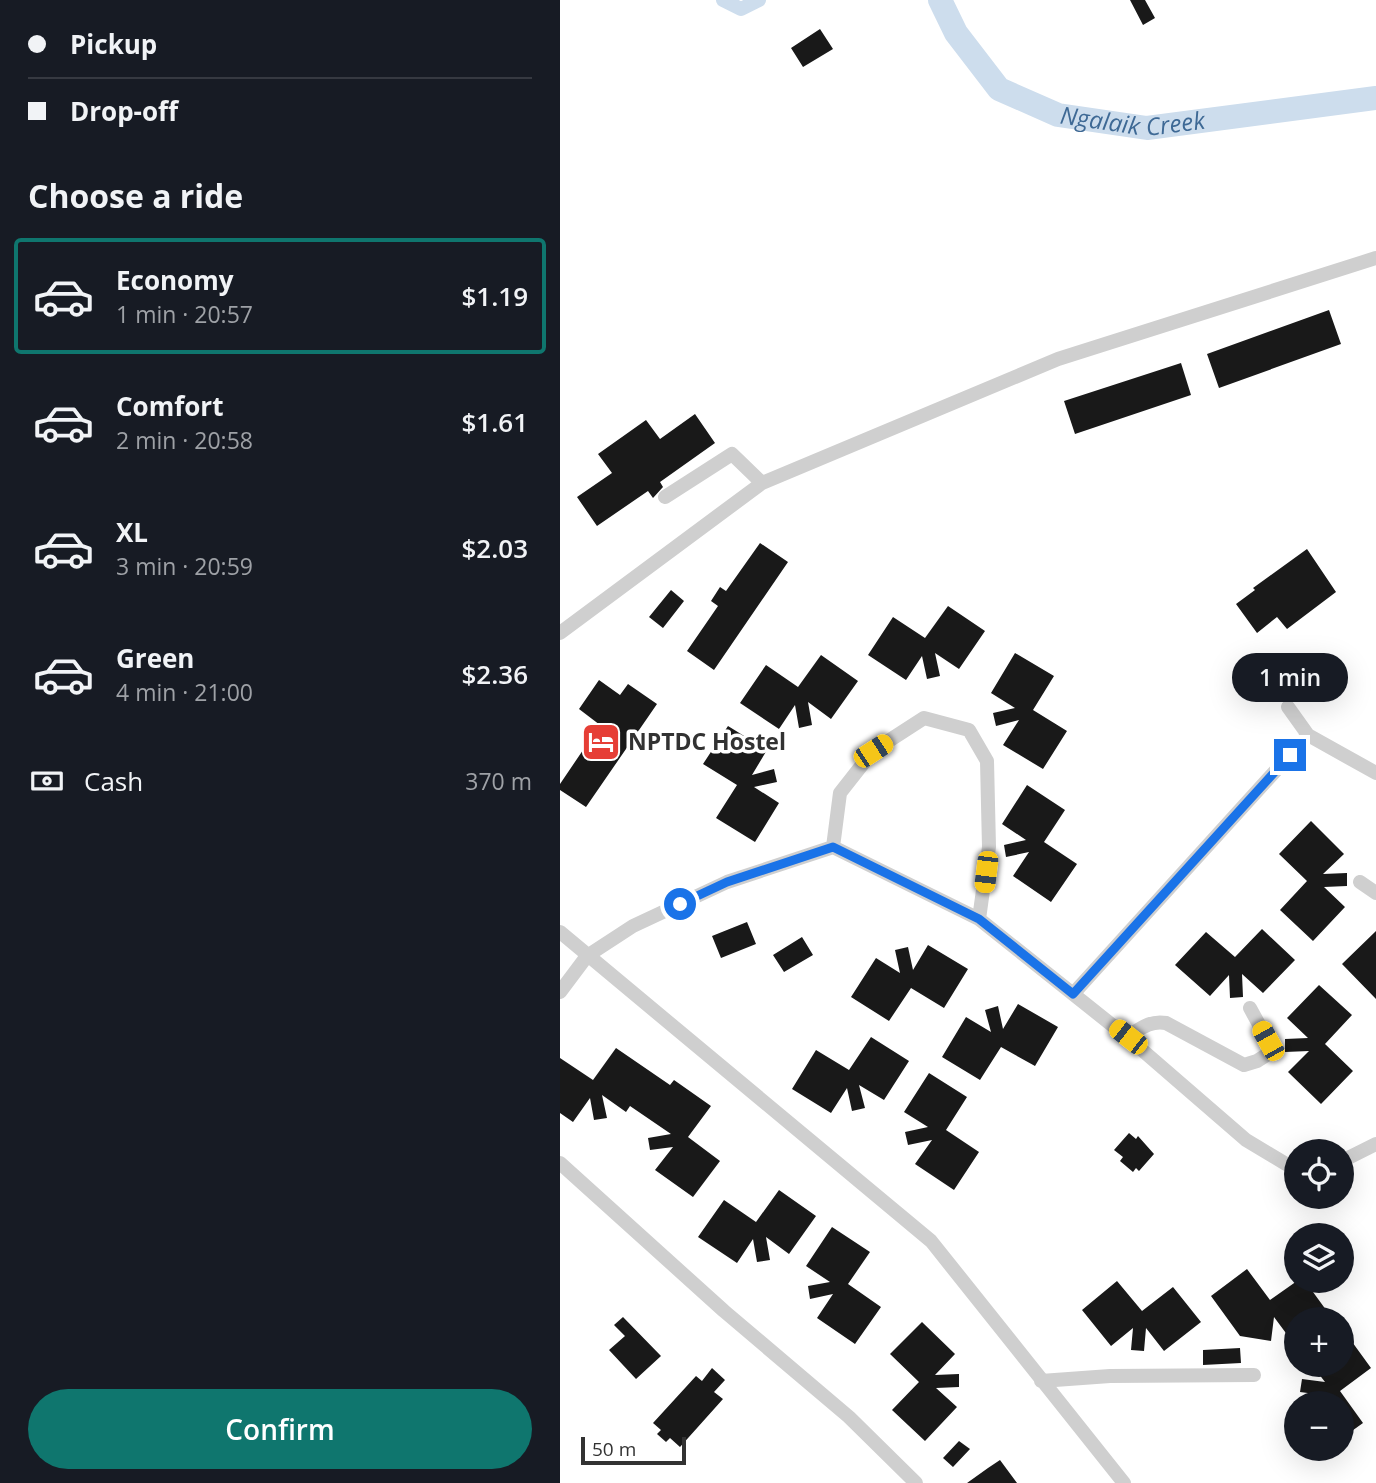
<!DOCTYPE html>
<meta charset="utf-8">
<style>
:root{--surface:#171b24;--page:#20242c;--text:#f1f3f6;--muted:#9ea1a6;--line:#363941;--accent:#0f766e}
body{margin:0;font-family:"Open Sans",sans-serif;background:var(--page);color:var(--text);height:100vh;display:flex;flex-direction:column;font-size:26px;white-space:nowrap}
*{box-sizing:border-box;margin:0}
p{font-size:23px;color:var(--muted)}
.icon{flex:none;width:38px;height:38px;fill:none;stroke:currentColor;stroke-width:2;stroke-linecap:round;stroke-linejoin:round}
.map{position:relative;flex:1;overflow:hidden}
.panel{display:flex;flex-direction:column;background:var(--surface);width:560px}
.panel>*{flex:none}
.top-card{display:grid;align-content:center;height:154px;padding:0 28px;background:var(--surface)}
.tools{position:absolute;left:724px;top:1139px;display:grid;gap:14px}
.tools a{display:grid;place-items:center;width:70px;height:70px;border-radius:50%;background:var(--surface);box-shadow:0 7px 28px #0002;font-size:35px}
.scale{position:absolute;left:21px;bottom:18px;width:105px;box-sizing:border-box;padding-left:7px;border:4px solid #323232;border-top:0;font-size:19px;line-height:24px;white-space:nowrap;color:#323232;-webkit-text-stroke:5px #fff;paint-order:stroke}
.end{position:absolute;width:32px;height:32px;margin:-16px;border:9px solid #1a73e8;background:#fff;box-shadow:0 0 0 4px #fff}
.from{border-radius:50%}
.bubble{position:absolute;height:49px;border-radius:24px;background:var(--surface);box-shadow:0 7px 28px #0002;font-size:23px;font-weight:600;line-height:49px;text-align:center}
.car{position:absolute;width:21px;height:42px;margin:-21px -10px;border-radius:9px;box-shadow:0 0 5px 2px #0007;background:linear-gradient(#f5c518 24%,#345 0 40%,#f5c518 0 76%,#345 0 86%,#f5c518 0)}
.top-card b{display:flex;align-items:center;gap:24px;height:66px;font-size:26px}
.top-card b+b{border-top:2px solid var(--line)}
.top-card i{width:18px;height:18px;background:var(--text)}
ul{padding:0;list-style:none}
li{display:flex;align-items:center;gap:21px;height:116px;margin:0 14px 10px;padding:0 14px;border:4px solid transparent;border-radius:7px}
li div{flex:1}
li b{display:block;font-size:26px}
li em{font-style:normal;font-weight:600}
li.active{border-color:var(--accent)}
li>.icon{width:63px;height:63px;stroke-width:1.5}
h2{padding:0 28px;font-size:32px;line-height:84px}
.pay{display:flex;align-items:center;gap:18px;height:77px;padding:0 28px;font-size:26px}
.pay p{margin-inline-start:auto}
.primary-button{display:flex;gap:14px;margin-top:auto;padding:14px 28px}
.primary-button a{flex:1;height:80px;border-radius:42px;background:var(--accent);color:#fff;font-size:28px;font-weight:600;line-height:80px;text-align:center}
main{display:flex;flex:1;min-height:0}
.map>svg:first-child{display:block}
</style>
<main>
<section class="panel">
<div class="top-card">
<b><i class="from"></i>Pickup</b>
<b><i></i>Drop-off</b>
</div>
<h2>Choose a ride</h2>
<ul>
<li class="active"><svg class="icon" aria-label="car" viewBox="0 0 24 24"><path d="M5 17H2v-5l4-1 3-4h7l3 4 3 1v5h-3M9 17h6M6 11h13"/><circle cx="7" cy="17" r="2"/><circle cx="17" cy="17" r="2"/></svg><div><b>Economy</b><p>1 min · 20:57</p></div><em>$1.19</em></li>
<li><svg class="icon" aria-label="car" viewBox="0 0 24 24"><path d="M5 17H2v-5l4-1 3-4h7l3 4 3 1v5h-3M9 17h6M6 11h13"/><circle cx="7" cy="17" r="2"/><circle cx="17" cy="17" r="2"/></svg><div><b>Comfort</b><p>2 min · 20:58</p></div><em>$1.61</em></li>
<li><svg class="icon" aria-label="car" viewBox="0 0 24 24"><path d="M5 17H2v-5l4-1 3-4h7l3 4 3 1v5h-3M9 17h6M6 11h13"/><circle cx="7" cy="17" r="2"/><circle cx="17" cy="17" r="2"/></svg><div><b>XL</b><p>3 min · 20:59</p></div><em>$2.03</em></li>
<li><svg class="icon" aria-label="car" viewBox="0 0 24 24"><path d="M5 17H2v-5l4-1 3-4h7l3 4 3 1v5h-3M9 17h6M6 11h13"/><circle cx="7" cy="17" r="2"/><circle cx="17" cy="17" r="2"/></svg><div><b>Green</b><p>4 min · 21:00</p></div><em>$2.36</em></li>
</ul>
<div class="pay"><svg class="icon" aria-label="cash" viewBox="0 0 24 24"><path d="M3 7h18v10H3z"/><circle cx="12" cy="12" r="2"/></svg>Cash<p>370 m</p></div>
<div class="primary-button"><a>Confirm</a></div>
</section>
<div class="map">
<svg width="816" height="1483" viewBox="0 0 816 1483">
<rect width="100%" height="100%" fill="#fff"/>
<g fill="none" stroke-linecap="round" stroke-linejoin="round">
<!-- canal -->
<path stroke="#cddded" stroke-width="14" d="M163,0L181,9L199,0"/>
<!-- river -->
<path stroke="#cddded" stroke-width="24" id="s1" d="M380,0L396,33L439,89L498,115L587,128L816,98"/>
</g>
<!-- building -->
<path fill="#191919" d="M570,0H585L595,18L583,25Z
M260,29L273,49L243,67L231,48Z
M769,310L781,344L659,388L647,354Z
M621,363L631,395L515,434L504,401Z
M135,414L155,443L100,482L103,487L93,498L88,491L37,526L17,497L52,473L38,454L86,420L100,439Z
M200,543L228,562L154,670L127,651L158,606L151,601L160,587L166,591Z
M747,549L776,592L727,629L717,617L697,633L676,604L695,590L693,588Z
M111,590L124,601L103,628L89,617Z
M388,606L425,631L399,669L375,653L380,676L367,679L362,656L346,680L308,655L333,617L365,638Z
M455,653L494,676L473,710L507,731L483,769L443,745L459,720L436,726L433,713L455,708L431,693Z
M261,655L298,681L271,719L248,702L252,725L239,728L235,705L219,729L180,703L206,665L238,687Z
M39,680L60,695L68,684L97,704L26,807L0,790V784L40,725L19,709Z
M168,726L207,750L192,775L214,769L217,782L194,787L219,803L195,842L156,818L177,785L143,764Z
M467,785L505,810L484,842L517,864L491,902L453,876L469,852L446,857L444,845L466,840L442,824Z
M751,821L784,854L763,874L787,873V886L764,887L785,907L753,941L720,910L747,881L719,854Z
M187,922L196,944L161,958L152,936Z
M702,929L735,960L703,993L682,974L683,997L670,998L669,975L650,996L615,965L646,932L675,957Z
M816,931V999L782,964Z
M242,937L253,955L224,972L213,955Z
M368,945L408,969L384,1008L351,988L329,1021L291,997L316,958L340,973L335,950L348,947L353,970Z
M759,985L792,1015L765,1044L793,1071L761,1104L728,1072L749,1051L725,1052V1039L748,1038L727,1018Z
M458,1004L498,1027L475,1066L441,1047L420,1080L382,1057L406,1017L431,1032L425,1010L438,1006L443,1029Z
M311,1037L349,1061L324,1100L299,1085L305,1108L292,1111L287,1088L271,1113L232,1089L256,1050L289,1070Z
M56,1048L110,1085L114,1080L151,1106L128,1137L160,1161L133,1197L95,1170L113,1147L90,1150L88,1138L111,1134L70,1106L66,1112L42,1095L47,1118L34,1120L30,1098L13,1122L0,1113V1058L33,1080Z
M369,1073L407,1097L386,1130L419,1152L394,1190L355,1164L372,1140L348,1145L345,1132L368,1127L344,1112Z
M569,1133L576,1139L578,1136L594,1154L579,1171L576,1168L573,1172L560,1161L563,1157L554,1150Z
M219,1190L256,1216L229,1254L206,1237L210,1260L197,1262L193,1239L177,1263L138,1237L164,1200L196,1222Z
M272,1227L310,1252L288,1284L321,1307L295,1344L257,1318L273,1294L250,1299L248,1286L270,1282L246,1266Z
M687,1269L710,1300L737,1281H745L769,1314L761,1320H737V1348L714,1317L711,1341L680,1336L651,1296Z
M557,1281L582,1311L613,1287L641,1322L604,1351L586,1328L584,1351L571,1350L573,1328L551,1346L522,1310Z
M63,1317L101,1356L76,1379L49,1350L65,1336L54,1325Z
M362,1322L395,1354L375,1375L399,1374V1387L376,1388L397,1407L365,1441L332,1410L359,1382L330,1354Z
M782,1328L811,1368L780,1391L803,1423L782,1438V1404H751L763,1395L740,1392L742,1379L765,1382L752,1365H782Z
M680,1348L681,1363L643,1365V1350Z
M152,1368L165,1380L154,1392L163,1399L120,1447L110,1438L106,1442L97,1434L101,1430L93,1423L136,1376L142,1381Z
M399,1441L410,1449L393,1467L383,1458Z
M440,1460L457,1483H407L428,1468Z"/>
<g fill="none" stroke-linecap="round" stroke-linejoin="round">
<!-- minor -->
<path stroke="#cfcfcf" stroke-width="14" d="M105,497L172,454L202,483
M0,633L202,483L498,359L816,258
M728,707L748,735L816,773
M273,847L280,793L313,751L364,718L409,730L427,761L429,847L419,919
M800,882L816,893
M0,932L371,1241L564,1483
M0,992L27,956L73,926L167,882L273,847L419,919L567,1037L686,1140L726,1164L737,1166
M513,994L748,735
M567,1037C580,1029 590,1020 606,1023L684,1065L697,1061L708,1054V1041L690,1008
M782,1161L816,1144
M0,1163L164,1311L289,1417L356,1483
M481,1381L550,1376L694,1375"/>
</g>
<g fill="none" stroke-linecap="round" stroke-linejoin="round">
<!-- route -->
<path stroke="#1a73e8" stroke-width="9" d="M120,904L167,882L273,847L419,919L513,994L730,755"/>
</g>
<!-- icons -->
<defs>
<g id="hotel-square" transform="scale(2.0125)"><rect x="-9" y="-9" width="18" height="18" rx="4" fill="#e63e36" stroke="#fff"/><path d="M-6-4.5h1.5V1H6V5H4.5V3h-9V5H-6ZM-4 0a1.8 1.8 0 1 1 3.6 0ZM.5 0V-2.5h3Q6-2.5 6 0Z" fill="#fff"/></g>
</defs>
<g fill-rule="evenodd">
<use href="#hotel-square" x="41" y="742"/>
</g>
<g text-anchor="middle" stroke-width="7" stroke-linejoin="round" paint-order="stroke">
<!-- poi labels -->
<g font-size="23" font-weight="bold" fill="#323232" stroke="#fff" text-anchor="start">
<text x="68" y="750">NPTDC Hostel</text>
</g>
<!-- water labels -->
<g font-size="24" font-style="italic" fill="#3e6995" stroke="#fff">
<text dy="8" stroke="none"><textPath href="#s1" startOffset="247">Ngalaik Creek</textPath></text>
</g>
</g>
</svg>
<div class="tools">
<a><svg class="icon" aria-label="locate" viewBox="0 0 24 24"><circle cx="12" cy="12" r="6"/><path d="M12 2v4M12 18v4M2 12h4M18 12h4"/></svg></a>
<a><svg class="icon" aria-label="layers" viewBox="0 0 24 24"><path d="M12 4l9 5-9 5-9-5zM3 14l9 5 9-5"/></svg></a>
<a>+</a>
<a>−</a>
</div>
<div class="scale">50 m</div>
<i class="end from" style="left:120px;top:904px"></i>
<i class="end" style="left:730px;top:755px"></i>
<div class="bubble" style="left:672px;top:653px;width:116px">1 min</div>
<i class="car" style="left:313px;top:751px;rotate:57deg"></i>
<i class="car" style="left:426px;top:872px;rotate:187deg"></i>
<i class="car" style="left:568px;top:1037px;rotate:308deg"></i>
<i class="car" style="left:708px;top:1041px;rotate:331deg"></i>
</div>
</main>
